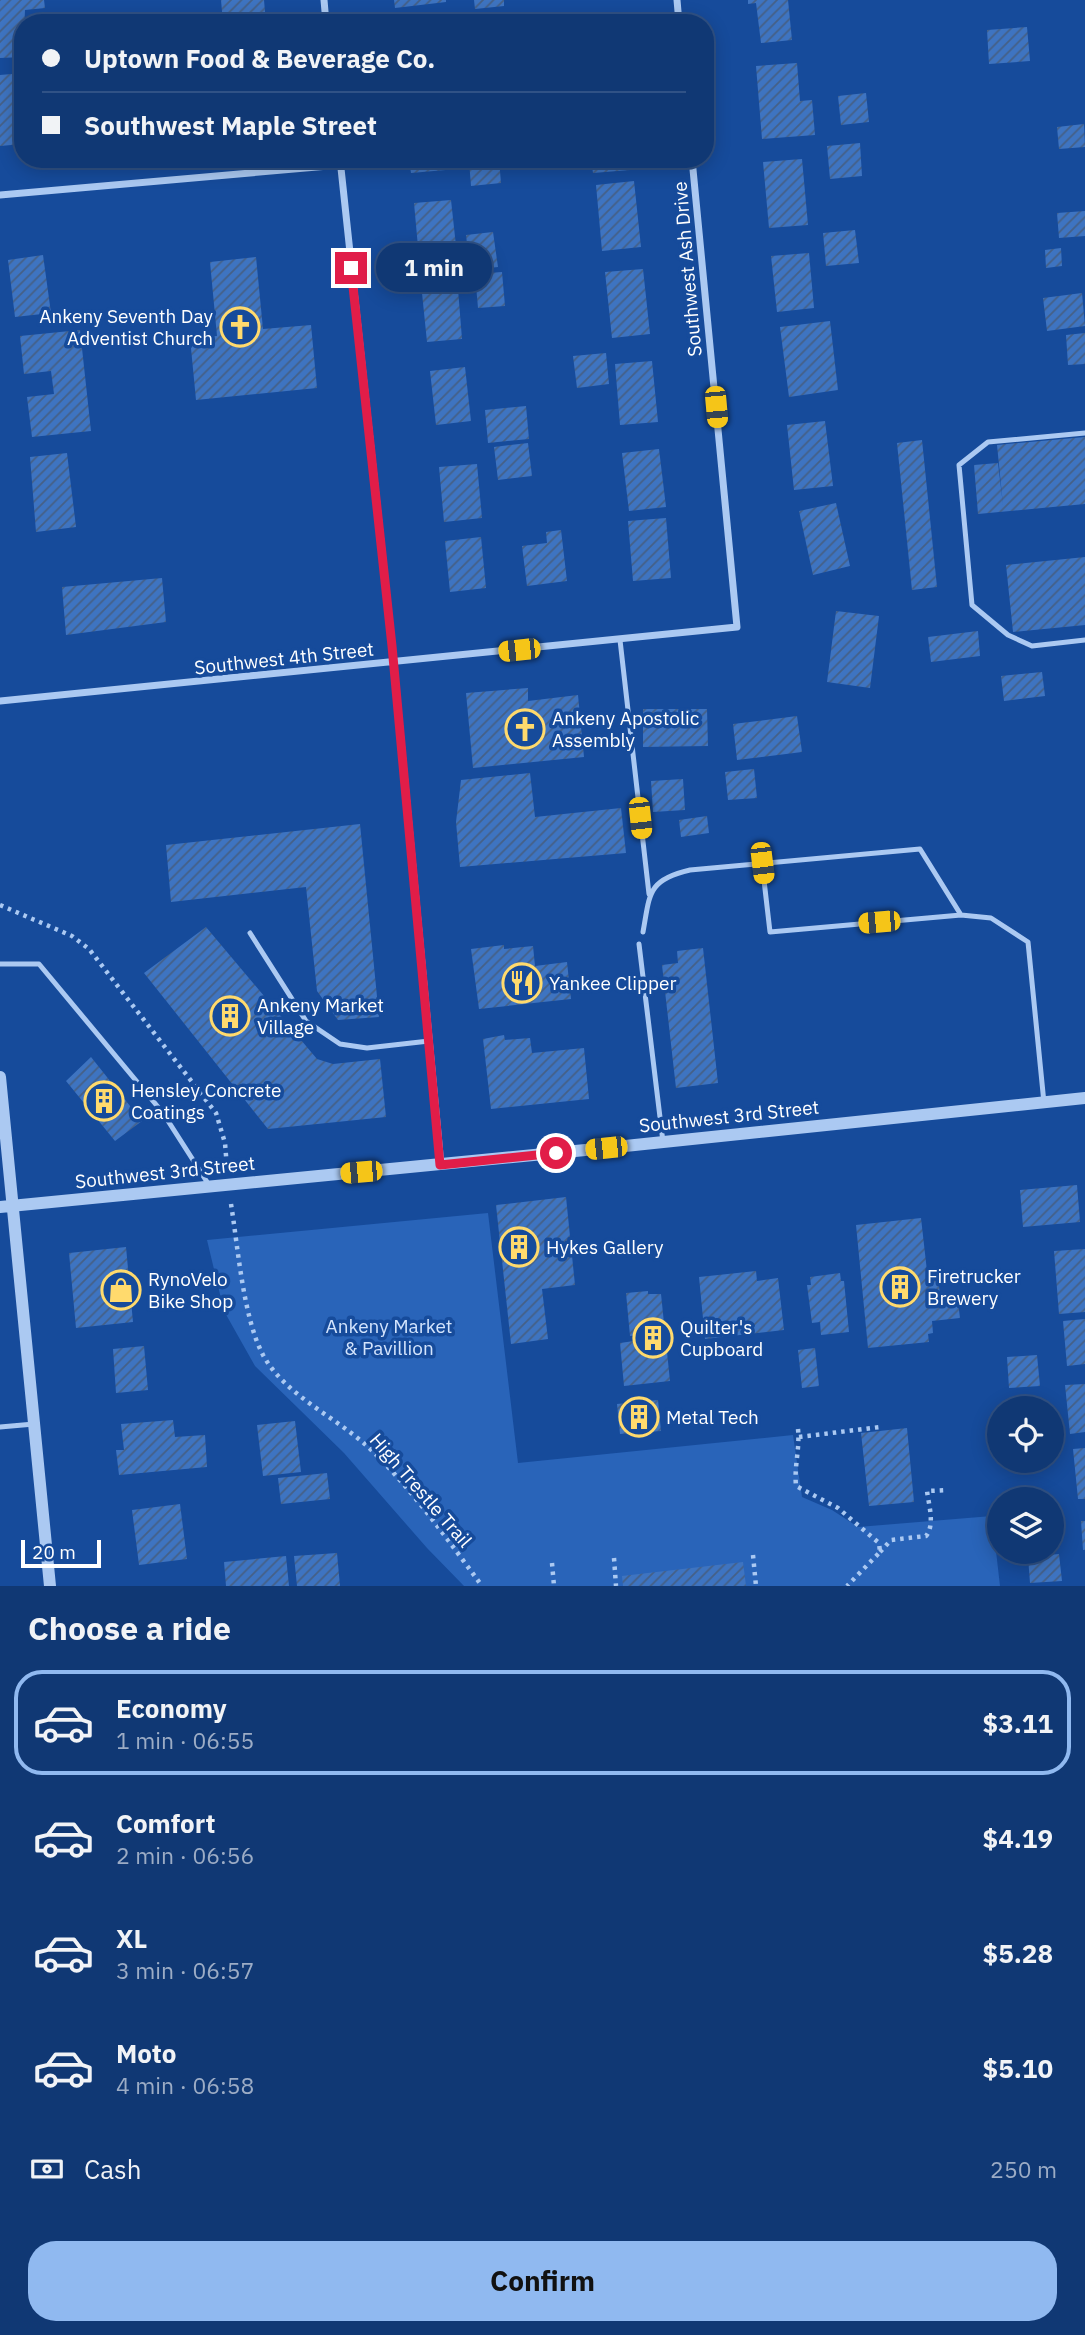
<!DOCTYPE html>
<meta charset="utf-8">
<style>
:root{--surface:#103874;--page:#1e437c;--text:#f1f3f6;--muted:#9cacc5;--line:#305286;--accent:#90b9f0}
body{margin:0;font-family:"IBM Plex Sans",sans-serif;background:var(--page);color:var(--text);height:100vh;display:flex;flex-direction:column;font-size:26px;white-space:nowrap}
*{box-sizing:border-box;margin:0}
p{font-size:23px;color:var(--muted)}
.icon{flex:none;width:38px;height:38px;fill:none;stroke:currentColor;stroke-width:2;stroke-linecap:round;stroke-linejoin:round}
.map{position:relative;height:1586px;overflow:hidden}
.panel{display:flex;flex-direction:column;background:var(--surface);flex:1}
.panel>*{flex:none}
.hud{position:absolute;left:14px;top:14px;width:700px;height:154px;border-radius:28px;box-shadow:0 4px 18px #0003,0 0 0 2px var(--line);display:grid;align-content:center;height:154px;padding:0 28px;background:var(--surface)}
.fabs{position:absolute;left:987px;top:1396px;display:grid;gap:14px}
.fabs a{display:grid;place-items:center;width:77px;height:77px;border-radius:50%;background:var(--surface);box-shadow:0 4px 18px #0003,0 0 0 2px var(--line);font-size:35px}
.scale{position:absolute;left:21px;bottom:18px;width:80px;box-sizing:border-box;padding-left:7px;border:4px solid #fff;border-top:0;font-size:19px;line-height:24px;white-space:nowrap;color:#fff;-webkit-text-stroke:5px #164b9b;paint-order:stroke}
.end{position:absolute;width:32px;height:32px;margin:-16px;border:9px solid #e11d48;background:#fff;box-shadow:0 0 0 4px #fff}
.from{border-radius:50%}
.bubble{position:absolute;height:49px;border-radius:24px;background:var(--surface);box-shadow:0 4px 18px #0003,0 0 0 2px var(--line);font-size:23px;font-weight:700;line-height:49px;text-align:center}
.car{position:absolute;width:21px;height:42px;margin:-21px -10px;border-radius:9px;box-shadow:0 0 5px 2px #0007;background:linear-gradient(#f5c518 24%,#345 0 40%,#f5c518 0 76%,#345 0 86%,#f5c518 0)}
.hud b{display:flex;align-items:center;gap:24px;height:66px;font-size:26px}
.hud b+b{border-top:2px solid var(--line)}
.hud i{width:18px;height:18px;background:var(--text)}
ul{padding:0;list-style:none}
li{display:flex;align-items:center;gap:21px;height:105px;margin:0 14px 10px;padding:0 14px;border:4px solid transparent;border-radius:28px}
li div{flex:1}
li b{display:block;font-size:26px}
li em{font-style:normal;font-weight:700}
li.on{border-color:var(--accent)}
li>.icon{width:63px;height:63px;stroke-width:1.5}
h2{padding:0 28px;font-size:32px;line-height:84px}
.pay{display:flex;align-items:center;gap:18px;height:77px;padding:0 28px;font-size:26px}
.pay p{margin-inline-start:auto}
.button{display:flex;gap:14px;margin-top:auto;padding:14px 28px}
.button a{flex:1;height:80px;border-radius:28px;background:var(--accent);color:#111;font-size:28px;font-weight:700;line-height:80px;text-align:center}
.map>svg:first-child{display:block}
</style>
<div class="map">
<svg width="1085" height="1586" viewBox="0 0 1085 1586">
<defs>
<pattern id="building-hatch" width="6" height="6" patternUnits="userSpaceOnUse" patternTransform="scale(1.75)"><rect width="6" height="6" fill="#3e74c1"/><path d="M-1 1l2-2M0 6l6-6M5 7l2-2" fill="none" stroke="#456086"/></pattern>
</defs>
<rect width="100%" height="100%" fill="#164b9b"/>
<!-- green -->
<path fill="#2964b9" d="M488,1213L518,1463L793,1435L802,1497L832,1510L858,1527L992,1516L1000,1586H464L427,1548L344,1453L255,1366L224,1311L207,1240Z"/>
<!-- building -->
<path fill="url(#building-hatch)" d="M0,0H44L45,8L25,10L23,57L0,58Z
M221,0H264L266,23H223Z
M394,0H446V2L395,8Z
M474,0H504V6L475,9Z
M748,0H788L792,40L761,43L756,3L748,4Z
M493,12L494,23H461L460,14Z
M618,12L619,23H579L578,16Z
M1027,27L1030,61L989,64L987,30Z
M797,63L800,101L812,100L815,135L762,139L756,66Z
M23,73V144L0,146V75Z
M866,93L869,122L841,125L838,96Z
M1084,124L1085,147L1059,149L1057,127Z
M860,143L862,176L830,179L827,146Z
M409,159H456L457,169L411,173Z
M499,159L501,183L471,186L469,161Z
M591,159H629L630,170L593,173Z
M802,159L808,225L769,228L763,162Z
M634,181L641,247L602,251L596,185Z
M451,200L457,255L419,258L414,203Z
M1085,211V236L1059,238L1057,213Z
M855,230L859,263L826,266L823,233Z
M493,232L498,267L470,270L466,235Z
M1061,248L1062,266L1046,268L1045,250Z
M809,253L814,308L777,312L771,256Z
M43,255L51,313L15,317L8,260Z
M256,257L263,329L311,325L317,388L196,400L190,338L217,336L210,262Z
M643,269L650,334L612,338L605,272Z
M502,272L505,306L478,308L475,274Z
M458,289L462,339L427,342L422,293Z
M1082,293L1085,326L1047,331L1043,298Z
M830,321L838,390L789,397L780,327Z
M80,330L91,431L32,437L27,397L54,394L51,371L24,374L20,336Z
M1085,333V364L1068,365L1066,335Z
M606,353L609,384L577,388L573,356Z
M652,361L658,422L620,425L615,364Z
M465,367L471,421L436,425L430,371Z
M526,406L529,439L488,443L485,410Z
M825,421L833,486L794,490L787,425Z
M1085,437V504L978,514L974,465L998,463L1003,505L997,445Z
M922,440L937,587L912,590L897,443Z
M528,443L532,476L498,480L494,447Z
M659,449L666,507L629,511L622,453Z
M67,453L76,527L36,532L30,457Z
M477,464L482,518L444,522L439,467Z
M836,503L850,566L813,575L799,511Z
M666,518L671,578L633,581L628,521Z
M561,530L567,581L527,586L522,546L547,543L546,532Z
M481,537L486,588L450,592L445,541Z
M1085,557V625L1013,632L1006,565Z
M162,578L166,622L66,635L62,587Z
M836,611L879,616L870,688L827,682Z
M978,631L980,656L931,662L928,637Z
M1042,672L1045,696L1004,701L1001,676Z
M528,688V701L578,695L584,757L473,768L466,693Z
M643,709H707L708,746L643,747Z
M797,716L802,752L737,760L733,724Z
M754,769L757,798L728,800L725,772Z
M530,773L535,817L621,808L626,853L460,867L456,822L461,780Z
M683,779L685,810L653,812L651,781Z
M707,816L709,833L681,837L679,820Z
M360,824L379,1017L338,1020L317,991L306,887L171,902L166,845Z
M206,927L317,1059L333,1064L380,1059L386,1117L268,1129L144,973Z
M504,945V949L533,946L535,966L567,962L571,999L479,1009L471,949Z
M703,948L718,1083L676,1088L662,965L678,963L677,951Z
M504,1035L505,1040L530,1038L532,1053L584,1048L589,1099L491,1109L483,1039Z
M91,1057L142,1121L115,1141L66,1081Z
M1077,1185L1080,1222L1023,1227L1020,1190Z
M566,1197L575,1285L542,1289L548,1339L511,1344L496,1205Z
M921,1218L928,1280L938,1279L940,1294H957L960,1318L932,1321L933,1333L928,1334L929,1342L868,1348L856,1225Z
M126,1247L133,1322L76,1328L69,1253Z
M1085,1249V1312L1059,1314L1054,1251Z
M756,1271L757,1281L778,1278L784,1330L705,1339L699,1277Z
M840,1273L841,1281H844L849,1332L821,1335L820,1322L812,1323L807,1285H811L810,1277Z
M648,1291V1294H661L670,1381L624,1386L620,1343L641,1340L640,1335L630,1336L626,1293Z
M1085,1319V1364L1067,1366L1063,1321Z
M144,1346L148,1390L116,1393L113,1349Z
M815,1348L819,1386L802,1388L798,1350Z
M1037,1355L1040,1386L1009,1388L1007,1357Z
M1085,1384V1432L1070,1434L1065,1385Z
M658,1400L661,1431L620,1434L617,1404Z
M173,1420L175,1437L205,1435L207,1467L119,1475L116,1450H124L121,1424Z
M295,1421L301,1472L263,1476L257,1425Z
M907,1428L914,1502L869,1506L861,1433Z
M1085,1448V1499H1078L1073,1449Z
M327,1473L330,1499L281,1504L278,1478Z
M180,1504L187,1559L139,1565L132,1510Z
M1081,1521H1085V1550H1083Z
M337,1553L340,1586H297L294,1556Z
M1059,1554L1062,1581L1030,1583L1028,1557Z
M286,1556L289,1586H226L224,1562Z
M743,1562L746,1586H623L622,1576Z"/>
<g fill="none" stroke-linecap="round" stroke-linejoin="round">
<!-- path -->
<path stroke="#abc9f2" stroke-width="4.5" stroke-dasharray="3.5 5" stroke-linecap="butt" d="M0,905L72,936L89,949L216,1113L225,1143L227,1168
M231,1204C238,1247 243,1317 263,1355C285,1395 334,1416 367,1446C409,1485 448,1540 482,1586
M798,1429C800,1449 794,1466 796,1486L838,1508L879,1543L880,1552L847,1586
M799,1437L880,1427
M880,1552L891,1540L926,1536C935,1525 929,1506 927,1491L948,1490
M753,1555L756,1586
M614,1558L616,1586
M552,1563L554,1586"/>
<!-- service -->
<path stroke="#abc9f2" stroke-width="5" d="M1085,433L988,442L959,465L972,605L1008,635L1032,646L1085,640
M620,640L649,894
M762,863L770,932L961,915
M643,932C650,894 647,880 690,870L920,849L961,915L991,918L1028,942L1044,1103
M250,933L306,1021L340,1044L367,1048L429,1041
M639,944L663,1142
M0,964H39L163,1113L209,1185
M0,1427L34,1424"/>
<!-- minor -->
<path stroke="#abc9f2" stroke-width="7" d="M324,0L326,23
M677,0L679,23
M340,159L392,645L441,1165
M0,195L340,165
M0,701L737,627L692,159"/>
<!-- tertiary -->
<path stroke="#abc9f2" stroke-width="12" d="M0,1077L50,1586
M0,1207L606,1148L1085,1098"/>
</g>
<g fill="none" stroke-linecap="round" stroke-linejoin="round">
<!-- route -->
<path stroke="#e11d48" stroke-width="9" d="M351,268L392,646L440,1165L556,1153"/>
</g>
<!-- icons -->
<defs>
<g id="church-ring" transform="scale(2.0125)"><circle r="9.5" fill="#164b9b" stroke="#ffda6d" stroke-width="1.5"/><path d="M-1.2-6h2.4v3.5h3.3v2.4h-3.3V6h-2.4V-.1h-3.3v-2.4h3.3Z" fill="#ffda6d"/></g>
<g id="restaurant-ring" transform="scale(2.0125)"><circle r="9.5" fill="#164b9b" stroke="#ffda6d" stroke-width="1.5"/><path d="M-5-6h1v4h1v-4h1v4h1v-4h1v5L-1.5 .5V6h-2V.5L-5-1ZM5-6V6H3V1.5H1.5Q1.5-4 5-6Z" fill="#ffda6d"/></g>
<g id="building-ring" transform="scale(2.0125)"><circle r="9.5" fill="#164b9b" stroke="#ffda6d" stroke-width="1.5"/><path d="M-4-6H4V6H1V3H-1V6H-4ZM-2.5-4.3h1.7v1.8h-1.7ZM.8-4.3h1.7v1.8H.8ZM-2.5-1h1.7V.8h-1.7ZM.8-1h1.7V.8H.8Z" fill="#ffda6d"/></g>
<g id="shop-ring" transform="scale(2.0125)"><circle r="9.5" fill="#164b9b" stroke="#ffda6d" stroke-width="1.5"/><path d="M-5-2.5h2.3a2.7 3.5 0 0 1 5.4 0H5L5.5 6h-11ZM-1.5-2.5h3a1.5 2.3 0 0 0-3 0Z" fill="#ffda6d"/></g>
</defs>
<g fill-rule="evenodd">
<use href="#church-ring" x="240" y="327"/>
<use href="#church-ring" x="525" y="729"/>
<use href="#restaurant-ring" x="522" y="983"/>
<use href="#building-ring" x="230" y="1016"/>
<use href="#building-ring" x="104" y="1101"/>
<use href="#building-ring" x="519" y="1247"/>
<use href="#building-ring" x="900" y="1287"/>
<use href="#shop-ring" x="121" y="1290"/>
<use href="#building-ring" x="653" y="1338"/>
<use href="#building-ring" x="639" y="1417"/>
</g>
<g text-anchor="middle" stroke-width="7" stroke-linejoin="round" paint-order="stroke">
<!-- street labels -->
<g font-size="19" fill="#fff" stroke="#164b9b">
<text transform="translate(687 269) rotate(-95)" y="7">Southwest Ash Drive</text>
<text transform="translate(284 658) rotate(-6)" y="7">Southwest 4th Street</text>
<text transform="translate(729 1116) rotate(-6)" y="7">Southwest 3rd Street</text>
<text transform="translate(165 1172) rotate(-6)" y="7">Southwest 3rd Street</text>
<text transform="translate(421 1490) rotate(49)" y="7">High Trestle Trail</text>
</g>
<!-- poi labels -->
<g font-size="19" fill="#fff" stroke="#164b9b" text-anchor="start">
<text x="213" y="323" text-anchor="end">Ankeny Seventh Day<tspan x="213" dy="22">Adventist Church</tspan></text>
<text x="552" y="725">Ankeny Apostolic<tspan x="552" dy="22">Assembly</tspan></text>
<text x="549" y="990">Yankee Clipper</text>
<text x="257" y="1012">Ankeny Market<tspan x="257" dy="22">Village</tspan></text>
<text x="131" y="1097">Hensley Concrete<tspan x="131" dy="22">Coatings</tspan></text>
<text x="546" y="1254">Hykes Gallery</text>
<text x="927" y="1283">Firetrucker<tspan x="927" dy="22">Brewery</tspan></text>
<text x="148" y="1286">RynoVelo<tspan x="148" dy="22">Bike Shop</tspan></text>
<text x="680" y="1334">Quilter's<tspan x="680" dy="22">Cupboard</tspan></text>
<text x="666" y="1424">Metal Tech</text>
</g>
<!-- park labels -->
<g font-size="19" fill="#d3e4fd" stroke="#164b9b">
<text x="389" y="1333">Ankeny Market<tspan x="389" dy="22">&amp; Pavillion</tspan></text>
</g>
</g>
</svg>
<div class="fabs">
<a><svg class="icon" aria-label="locate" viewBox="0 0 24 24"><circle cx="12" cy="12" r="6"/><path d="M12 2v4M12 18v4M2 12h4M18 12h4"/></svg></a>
<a><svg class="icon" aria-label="layers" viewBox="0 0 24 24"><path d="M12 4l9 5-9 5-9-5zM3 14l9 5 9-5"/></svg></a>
</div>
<div class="scale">20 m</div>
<i class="end from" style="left:556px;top:1153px"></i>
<i class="end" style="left:351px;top:268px"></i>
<div class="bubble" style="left:376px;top:243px;width:116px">1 min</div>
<i class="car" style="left:716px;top:407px;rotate:175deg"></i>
<i class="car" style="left:519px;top:650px;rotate:264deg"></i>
<i class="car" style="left:640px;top:818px;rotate:174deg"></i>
<i class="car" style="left:762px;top:863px;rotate:173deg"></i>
<i class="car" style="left:879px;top:922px;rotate:265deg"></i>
<i class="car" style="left:606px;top:1148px;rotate:264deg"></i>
<i class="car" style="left:361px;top:1172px;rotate:265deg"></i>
<div class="hud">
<b><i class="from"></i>Uptown Food &amp; Beverage Co.</b>
<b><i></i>Southwest Maple Street</b>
</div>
</div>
<section class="panel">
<h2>Choose a ride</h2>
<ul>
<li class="on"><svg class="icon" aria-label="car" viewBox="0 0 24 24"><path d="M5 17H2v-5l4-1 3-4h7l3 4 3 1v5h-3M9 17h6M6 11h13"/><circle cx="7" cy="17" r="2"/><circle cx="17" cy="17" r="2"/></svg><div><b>Economy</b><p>1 min · 06:55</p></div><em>$3.11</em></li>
<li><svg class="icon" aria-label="car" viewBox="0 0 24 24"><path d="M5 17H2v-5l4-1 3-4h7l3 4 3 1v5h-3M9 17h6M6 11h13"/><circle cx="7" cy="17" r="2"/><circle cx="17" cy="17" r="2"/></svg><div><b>Comfort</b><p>2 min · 06:56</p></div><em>$4.19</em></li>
<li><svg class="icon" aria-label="car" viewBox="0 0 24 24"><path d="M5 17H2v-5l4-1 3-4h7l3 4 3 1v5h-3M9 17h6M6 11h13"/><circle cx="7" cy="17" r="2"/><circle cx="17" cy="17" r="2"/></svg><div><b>XL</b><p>3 min · 06:57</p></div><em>$5.28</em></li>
<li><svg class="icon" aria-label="car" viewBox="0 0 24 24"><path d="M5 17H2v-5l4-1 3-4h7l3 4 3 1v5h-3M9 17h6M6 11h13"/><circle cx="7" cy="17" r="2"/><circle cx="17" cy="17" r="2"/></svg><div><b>Moto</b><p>4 min · 06:58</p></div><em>$5.10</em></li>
</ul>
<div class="pay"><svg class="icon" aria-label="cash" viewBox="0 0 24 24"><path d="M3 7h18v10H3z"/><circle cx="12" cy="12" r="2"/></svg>Cash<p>250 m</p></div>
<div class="button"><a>Confirm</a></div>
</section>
